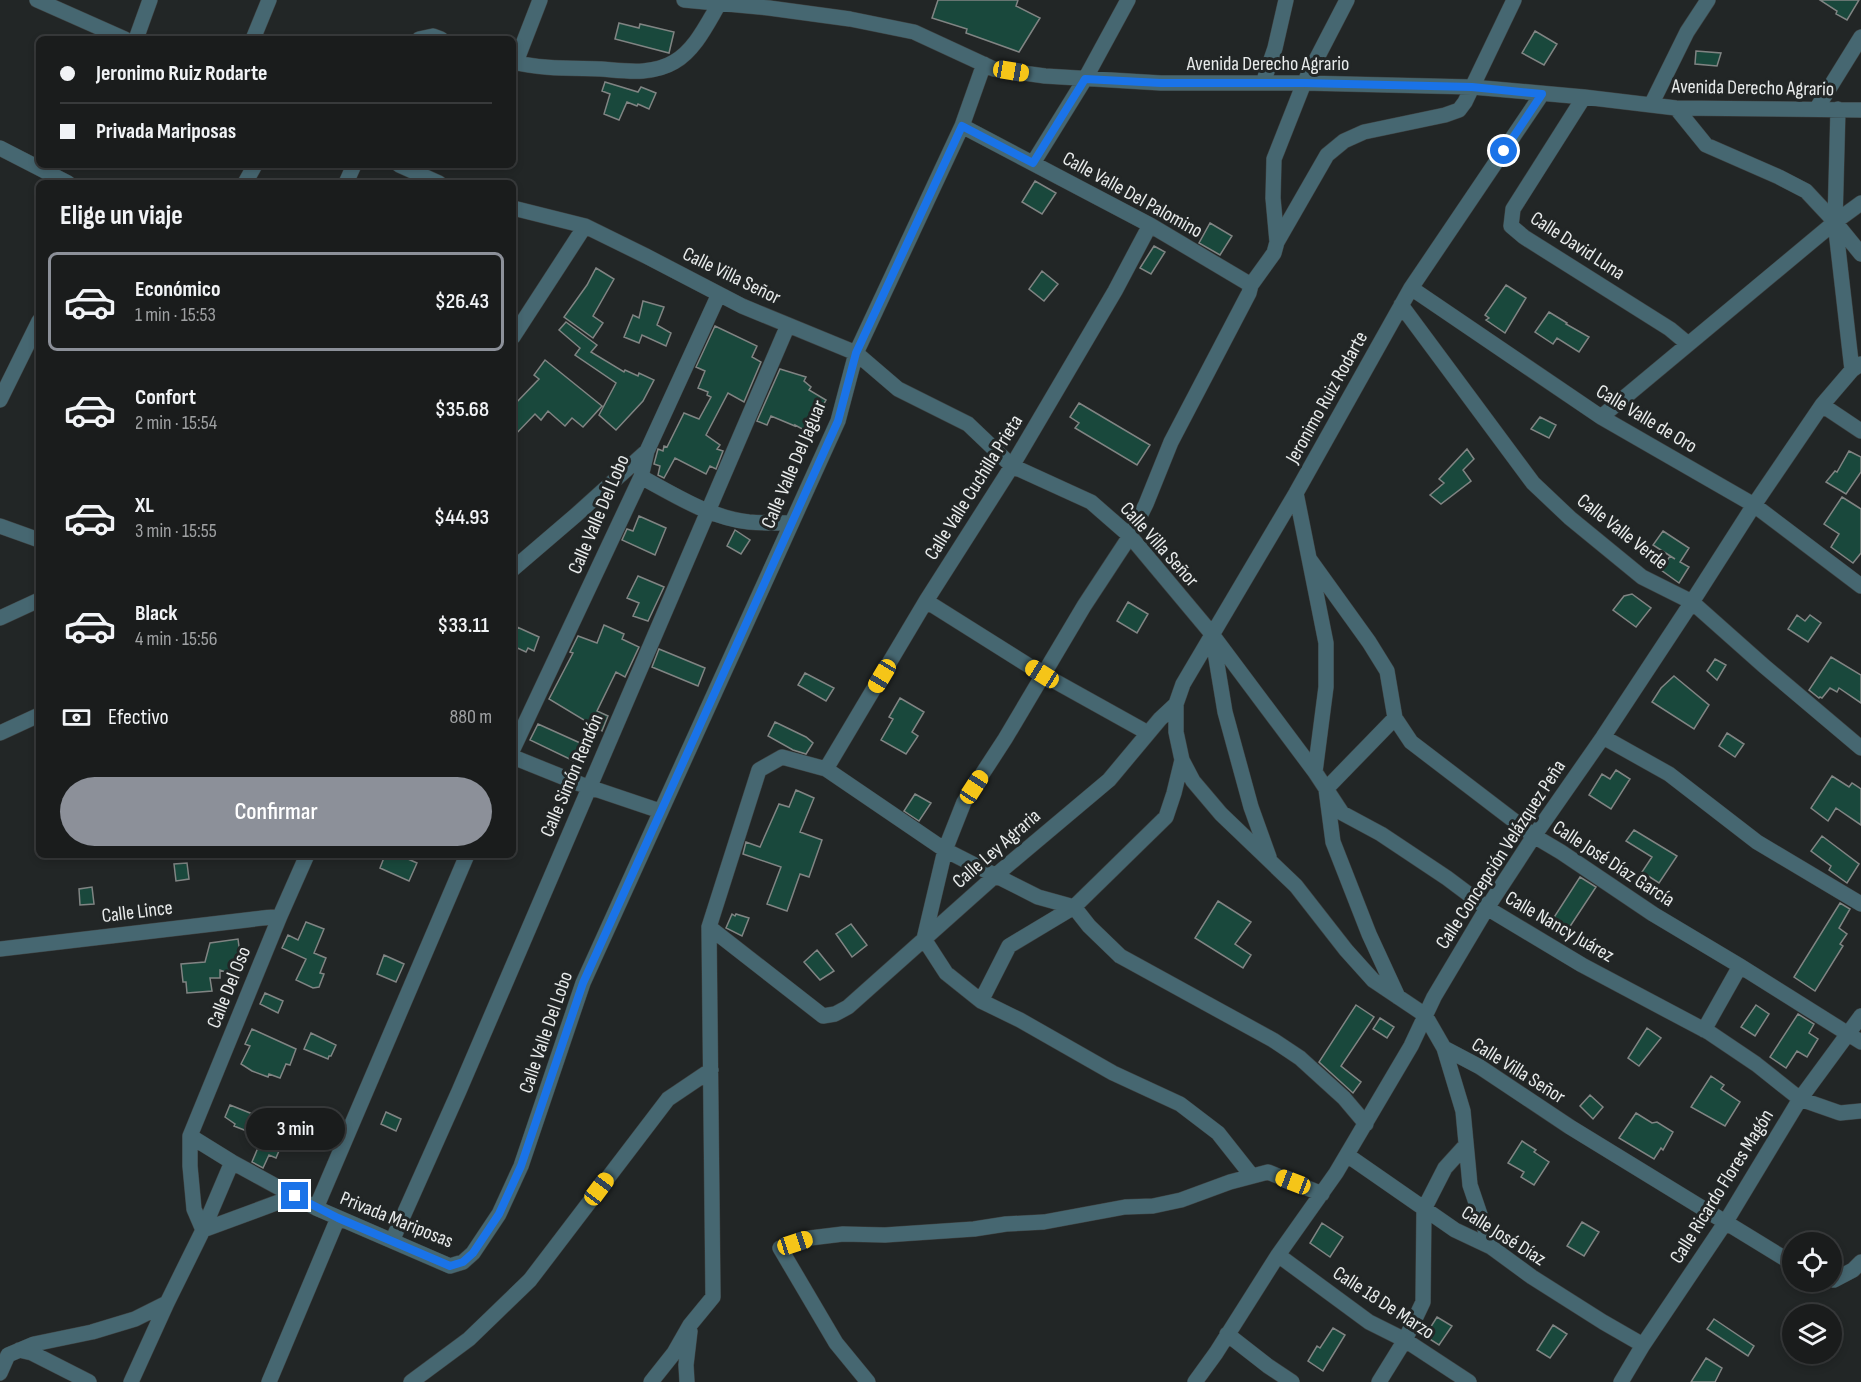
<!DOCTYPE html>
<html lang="es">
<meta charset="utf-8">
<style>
:root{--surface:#1a1c1c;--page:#232525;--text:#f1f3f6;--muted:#9fa1a3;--line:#383a3b;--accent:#8c9099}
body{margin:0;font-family:"Sofia Sans Condensed",sans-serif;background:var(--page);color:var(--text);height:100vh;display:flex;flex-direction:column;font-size:22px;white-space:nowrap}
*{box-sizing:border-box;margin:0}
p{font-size:20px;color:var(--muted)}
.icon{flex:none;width:33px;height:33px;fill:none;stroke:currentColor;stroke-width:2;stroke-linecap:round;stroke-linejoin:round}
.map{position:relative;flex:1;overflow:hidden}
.sheet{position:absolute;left:36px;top:180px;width:480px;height:678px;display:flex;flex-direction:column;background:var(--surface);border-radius:9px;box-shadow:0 3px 9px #0003,0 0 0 2px var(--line)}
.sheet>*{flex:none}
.hud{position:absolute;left:36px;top:36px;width:480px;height:132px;border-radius:9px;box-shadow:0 3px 9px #0003,0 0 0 2px var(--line);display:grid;align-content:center;height:132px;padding:0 24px;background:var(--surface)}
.controls{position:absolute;left:1782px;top:1232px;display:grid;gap:12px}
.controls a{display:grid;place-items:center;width:60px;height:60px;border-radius:50%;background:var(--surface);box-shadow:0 3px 9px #0003,0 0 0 2px var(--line);font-size:30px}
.end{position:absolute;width:27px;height:27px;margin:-14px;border:8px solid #1a73e8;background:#fff;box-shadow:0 0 0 3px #fff}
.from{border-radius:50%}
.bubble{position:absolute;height:42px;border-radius:21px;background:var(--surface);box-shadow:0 3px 9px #0003,0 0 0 2px var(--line);font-size:20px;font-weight:600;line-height:42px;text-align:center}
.car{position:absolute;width:18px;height:36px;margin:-18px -9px;border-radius:8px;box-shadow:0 0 4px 2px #0007;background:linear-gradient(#f5c518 24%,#345 0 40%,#f5c518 0 76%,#345 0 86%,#f5c518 0)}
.hud b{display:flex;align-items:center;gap:21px;height:57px;font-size:22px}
.hud b+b{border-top:2px solid var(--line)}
.hud i{width:15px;height:15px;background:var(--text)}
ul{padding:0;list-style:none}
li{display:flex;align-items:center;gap:18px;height:99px;margin:0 12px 9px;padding:0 12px;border:3px solid transparent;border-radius:9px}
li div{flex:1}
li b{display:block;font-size:22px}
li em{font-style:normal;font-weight:600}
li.current{border-color:var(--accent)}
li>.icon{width:54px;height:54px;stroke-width:1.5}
h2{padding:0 24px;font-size:27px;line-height:72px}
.pay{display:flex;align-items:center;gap:15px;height:66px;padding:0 24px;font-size:22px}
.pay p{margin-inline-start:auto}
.primary-button{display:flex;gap:12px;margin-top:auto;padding:12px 24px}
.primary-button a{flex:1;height:69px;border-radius:36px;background:var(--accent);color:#fff;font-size:24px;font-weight:600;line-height:69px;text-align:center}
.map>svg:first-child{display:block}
</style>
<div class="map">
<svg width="1861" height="1382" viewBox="0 0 1861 1382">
<rect width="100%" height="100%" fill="#222626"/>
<!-- building -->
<path fill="#19483c" stroke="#808483" stroke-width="1.5" d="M938,0H1018L1016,6L1040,18L1019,52L966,33L967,29L932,18Z
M1820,0H1859L1847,20L1836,14L1837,11Z
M619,23L639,28L640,24L674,32L669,53L615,39Z
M1535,31L1557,44L1544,65L1522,53Z
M1696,51L1721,53L1717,66L1695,64Z
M605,82L638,92L641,87L656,93L649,109L638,104L637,106L627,102L619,120L604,114L610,94L602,91Z
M1035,181L1056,193L1042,214L1022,202Z
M1210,223L1232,236L1220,255L1199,243Z
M1154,246L1165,252L1151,274L1140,268Z
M596,268L614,279L593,316L603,323L593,338L564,317L587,285Z
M1042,271L1058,284L1044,301L1029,289Z
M1506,285L1526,298L1505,333L1486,320L1489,318L1485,315Z
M643,301L664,307L657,325L671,333L666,346L642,335L639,343L624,337L633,315L639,318Z
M1549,312L1567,323L1566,324L1589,337L1579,352L1557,338L1553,344L1535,332Z
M566,322L597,345L591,352L624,372L625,370L638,376L639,373L654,380L643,401L616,430L599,415L616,383L575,355L580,348L559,330Z
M715,326L757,346L752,357L761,362L744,402L728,393L706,435L720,445L717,449L723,451L716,469L710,466L706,474L675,458L664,478L658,475L660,466L654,464L658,449L663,451L664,446L667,447L684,413L699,419L711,397L707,395L708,392L698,388L705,371L696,367Z
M545,360L602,406L583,427L572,418L565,426L548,411L541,420L535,414L513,437V406L539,379L534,375Z
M780,369L806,377L804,381L811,387L809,390L826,400L808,432L795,425V426L771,416L767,425L757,421Z
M1079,403L1150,445L1137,465L1075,428L1079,423L1070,417Z
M1540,417L1556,425L1549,438L1531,429Z
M1467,449L1474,459L1463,470L1471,481L1441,504L1430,495L1444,483L1439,479Z
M1849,451L1861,457V472L1846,494L1826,482L1835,471L1837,472Z
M1842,497L1861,509V553L1853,563L1831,547L1839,534L1824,524Z
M639,516L666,528L655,555L622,540L627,529L633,531Z
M735,530L750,540L741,554L727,546Z
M1663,531L1689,548L1680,562L1689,567L1679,583L1661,570L1670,556L1675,559L1653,545Z
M638,576L664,587L648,621L633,616L639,603L627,598Z
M1632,594L1651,608L1636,627L1613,610L1624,596Z
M1128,602L1148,614L1137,633L1117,621Z
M1797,615L1805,621L1810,615L1821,623L1808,642L1788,629Z
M604,625L624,634L622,639L639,647L625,677L616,672L597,711L608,716L602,731L549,699L573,653L570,652L578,636L597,643Z
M517,627L539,637L534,651L528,648L526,652L513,646V636Z
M659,649L705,668L698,686L652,667Z
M1831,657L1861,675V703L1839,688L1837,692L1830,688L1822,698L1820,697L1819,698L1809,690Z
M1715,659L1726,665L1717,680L1707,671Z
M805,673L834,688L826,701L798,685Z
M1674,676L1709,705L1694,729L1652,702L1661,688Z
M900,698L924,712L912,732L918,736L906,754L881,740L893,719L889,717Z
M775,722L806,737L813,743L806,754L793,750L768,736Z
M538,724L589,747L583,762L580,764L530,740Z
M1727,733L1744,744L1735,757L1719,746Z
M1616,770L1630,779L1611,809L1589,795L1602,774L1610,779Z
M1832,776L1849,787L1852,783L1861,789V825L1836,808L1828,821L1811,808Z
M796,790L814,798L800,832L822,840L809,877L800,874L787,911L767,904L781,867L743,854L746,842L760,847L779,804L789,807Z
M915,794L931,803L919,821L904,811Z
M1634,830L1677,856L1659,883L1642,872L1652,857L1626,841Z
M1822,836L1859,864L1847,883L1829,870L1831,866L1811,851Z
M385,855H399L417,863L409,881L380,868Z
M187,863L189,879L176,881L174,864Z
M1580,877L1596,887L1567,931L1551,922Z
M92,887L94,904L80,905L79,889Z
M1218,901L1251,922L1235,944L1251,955L1243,968L1195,938Z
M1840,903L1850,909L1839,928L1847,934L1840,944L1843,946L1815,991L1794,977Z
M732,914L735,916L736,914L749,918L742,936L726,928Z
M306,922L324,929L314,953L326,958L320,973L324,974L319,987L313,988L296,980L306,959L282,948L288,935L298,940Z
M851,924L867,945L852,957L836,934Z
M238,939L240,954L234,975L220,970V978H210L212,991L187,993L186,982H183L181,964L205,962L210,943Z
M817,950L834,971L820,980L804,962Z
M384,955L404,964L396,982L377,974Z
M265,993L283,1001L278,1013L260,1004Z
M1356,1005L1374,1017L1341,1066L1361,1082L1353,1093L1319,1062Z
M1756,1005L1769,1014L1755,1036L1741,1027Z
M1798,1014L1814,1024L1809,1033L1818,1039L1807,1057L1797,1051L1786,1068L1770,1057Z
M1380,1018L1394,1027L1387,1038L1373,1029Z
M1647,1028L1661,1038L1639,1066L1628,1058Z
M252,1029L296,1049L290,1065L286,1064L280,1078L269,1074L268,1077L252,1071L241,1064L250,1046L245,1044Z
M311,1033L336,1045L331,1056H329L328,1059L304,1049Z
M1711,1076L1724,1085L1721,1089L1740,1102L1725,1126L1691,1107Z
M1590,1095L1603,1107L1593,1119L1580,1106Z
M230,1105L270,1121L262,1137L234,1126L235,1124L225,1117Z
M386,1112L401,1119L396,1131L381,1124Z
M1636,1113L1652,1123L1657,1122L1673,1132L1663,1150L1661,1148L1654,1159L1619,1138Z
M262,1138L281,1146L276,1158L269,1155L263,1168L252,1162Z
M1522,1141L1536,1150L1534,1152L1549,1162L1534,1185L1521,1177L1524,1172L1508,1163Z
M1582,1222L1599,1232L1584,1256L1567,1246Z
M1322,1223L1343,1237L1330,1257L1310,1243Z
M1437,1317L1452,1326L1439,1345L1425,1336Z
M1714,1319L1754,1346L1748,1356L1707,1329Z
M1553,1325L1567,1334L1550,1358L1537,1350Z
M1333,1328L1345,1335L1323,1371L1308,1361L1317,1346L1320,1348Z
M1706,1358L1722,1368L1715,1382H1691Z"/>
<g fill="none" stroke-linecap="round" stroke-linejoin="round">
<!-- minor casing -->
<g stroke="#3e4242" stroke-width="16">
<path id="minor" d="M37,0L125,39
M684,0L769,8L850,19L914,32L994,69L1045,76L1161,83H1304L1472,87L1584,97L1676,108L1861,110
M136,39L150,0
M253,39L269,0
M419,39L433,36L441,39
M513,62C541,69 572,68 601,69C614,70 629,72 643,71C654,70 664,68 674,62C695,50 707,24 719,4
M516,62L540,0
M1263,83L1275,48L1286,0
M1542,94L1411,288L1296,493L1183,684L1176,704V732L1182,760L1193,781L1221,814L1296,886L1346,950L1373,980L1425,1015L1444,1048L1480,1067L1570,1127L1792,1263
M1584,97L1513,209L1511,226L1524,237L1670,329L1688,344
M1651,105L1687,32L1708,0
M1676,108L1706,145L1779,177L1806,191L1835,222
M1817,108L1861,37
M962,126L1150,225L1251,285
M0,148L68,183
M1033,163L1085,79L1128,0
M399,165L439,183
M245,183L255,165
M346,183L354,165
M513,208L585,226L646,256L742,306L856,353L898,389L968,424L1012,466L1091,502L1130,536L1212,634L1225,712L1251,807L1269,857
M1835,222L1838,109
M1277,242L1327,155L1344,141L1364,132L1445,115L1459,110L1465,102L1514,0
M1411,288L1601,417L1754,505L1861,586
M1401,305L1533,483L1570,518L1642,577L1692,602L1764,666L1861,748
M513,337L585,226
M1852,370L1835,222L1861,254
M0,400L39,321
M1822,405L1861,431
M1601,417L1835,222L1861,203
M641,477C675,495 710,518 749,522C763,523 777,523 791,523
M1296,493L1326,643V687L1315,772
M0,526L39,540
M1310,560L1369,642L1387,671L1395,718L1411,742L1534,836L1561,852L1653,914L1740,966L1861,1042
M513,569L576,515L647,451
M926,601L1042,674L1148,733
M0,618L39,600
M1214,637L1315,772L1342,813L1381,834L1447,878L1487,908L1582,965L1710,1033L1756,1064L1800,1099L1840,1113L1861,1111
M1395,718L1326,789L1333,842L1369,934L1398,997
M0,733L39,715
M1603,737L1669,774L1757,842L1861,904
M513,749L641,477L647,451L719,294
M513,757L580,784L660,811
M826,769L926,601L1012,466L1115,291L1150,225
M709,927L823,1016L835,1014L848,1007L996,875L1109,780L1160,719L1176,704
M0,949L280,916
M981,1001L1009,946L1074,907L1166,817L1174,793L1182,760
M1704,1030L1740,966
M1444,1048L1463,1111L1470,1185L1491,1247
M190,1136L232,1162L316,1208L450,1266L463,1262L473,1253L499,1214L521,1166L583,983L838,421L856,353L962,126L984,64
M1347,1155L1455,1230L1491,1247L1532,1277L1603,1322L1643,1345
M1252,1176L1218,1133L1180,1104L1113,1073L1020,1020L981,1001L946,973L924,939L945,850L964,802L1005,739L1084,606L1130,536L1146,504L1171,442L1249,293L1251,285L1274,253L1277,242L1273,198L1274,159L1304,83L1347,0
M295,1196L203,1230L194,1209L190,1166V1136L280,916L307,855
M316,1208L467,855
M392,1241L459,1091L788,325
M1278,1255L1369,1322L1405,1340L1469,1382
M1832,1279L1834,1280L1853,1270L1861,1262
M1227,1334L1268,1366L1292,1382
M19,1350L32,1353L89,1382
M0,1373L8,1355L34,1344L92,1332L135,1319L167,1303
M131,1382L167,1303L203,1230L232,1162
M269,1382L338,1218
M411,1382L469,1339L530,1280L668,1099L711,1070
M651,1382L674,1353L690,1325L713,1297L709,927L759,770L782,757L826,769L945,850L1038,897L1074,907L1089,926L1120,956L1273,1040L1300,1058L1344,1098L1366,1124
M687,1382L686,1365L690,1331
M868,1382L836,1343L780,1248L810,1238L843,1234L885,1235L974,1229L1006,1224L1044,1222L1125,1207L1153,1206L1181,1200L1230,1182L1268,1172L1322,1194
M1195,1382L1216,1353L1278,1255L1336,1173L1411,1046L1434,997L1487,908L1534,836L1603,737L1692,602L1754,505L1822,405L1852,370L1861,364
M1379,1382L1405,1340L1423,1302L1424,1209L1445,1168L1465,1146
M1621,1382L1643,1345L1725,1223L1800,1099L1861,1016"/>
</g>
<!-- minor -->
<use href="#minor" stroke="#466771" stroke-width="15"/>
</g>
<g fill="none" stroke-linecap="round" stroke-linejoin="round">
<!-- route -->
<path stroke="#1a73e8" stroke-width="8" d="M295,1196L338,1218L450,1266L463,1262L473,1253L499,1214L521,1166L583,983L838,421L856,353L962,126L1033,163L1085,79L1161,83H1304L1472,87L1542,94L1504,151"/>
</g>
<g text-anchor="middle" stroke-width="6" stroke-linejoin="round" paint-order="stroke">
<!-- street labels -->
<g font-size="20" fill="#e8ebeb" stroke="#222626">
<text x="1268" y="70">Avenida Derecho Agrario</text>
<text transform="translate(1753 87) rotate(1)" y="7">Avenida Derecho Agrario</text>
<text transform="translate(1133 194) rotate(29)" y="7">Calle Valle Del Palomino</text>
<text transform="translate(1578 245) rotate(33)" y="7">Calle David Luna</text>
<text transform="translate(732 275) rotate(26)" y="7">Calle Villa Señor</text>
<text transform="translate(1326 397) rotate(-61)" y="7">Jeronimo Ruiz Rodarte</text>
<text transform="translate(1647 418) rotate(31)" y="7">Calle Valle de Oro</text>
<text transform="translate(793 464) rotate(-67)" y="7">Calle Valle Del Jaguar</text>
<text transform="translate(973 487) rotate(-58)" y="7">Calle Valle Cuchilla Prieta</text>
<text transform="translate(598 514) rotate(-67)" y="7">Calle Valle Del Lobo</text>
<text transform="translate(1623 531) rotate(38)" y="7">Calle Valle Verde</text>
<text transform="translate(1160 544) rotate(48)" y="7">Calle Villa Señor</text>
<text transform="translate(571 775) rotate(-67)" y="7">Calle Simón Rendón</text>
<text transform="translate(996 848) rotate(-41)" y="7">Calle Ley Agraria</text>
<text transform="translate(1500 854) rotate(-57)" y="7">Calle Concepción Velázquez Peña</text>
<text transform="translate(1614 863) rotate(33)" y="7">Calle José Díaz García</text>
<text transform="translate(137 911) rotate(-7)" y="7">Calle Lince</text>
<text transform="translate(1560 926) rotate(30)" y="7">Calle Nancy Juárez</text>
<text transform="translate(228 987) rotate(-68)" y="7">Calle Del Oso</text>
<text transform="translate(545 1032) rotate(-71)" y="7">Calle Valle Del Lobo</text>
<text transform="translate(1519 1070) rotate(32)" y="7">Calle Villa Señor</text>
<text transform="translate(1721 1186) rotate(-58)" y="7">Calle Ricardo Flores Magón</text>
<text transform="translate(397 1219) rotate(22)" y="7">Privada Mariposas</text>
<text transform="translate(1504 1235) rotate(32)" y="7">Calle José Díaz</text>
<text transform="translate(1384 1302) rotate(33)" y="7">Calle 18 De Marzo</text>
</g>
</g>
</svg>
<div class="controls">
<a><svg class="icon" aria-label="locate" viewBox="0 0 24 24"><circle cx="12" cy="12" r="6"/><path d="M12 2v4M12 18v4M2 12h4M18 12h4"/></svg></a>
<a><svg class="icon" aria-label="layers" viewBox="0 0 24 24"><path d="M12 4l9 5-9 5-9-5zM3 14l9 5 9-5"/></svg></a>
</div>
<i class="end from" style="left:1504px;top:151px"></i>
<i class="end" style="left:295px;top:1196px"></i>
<div class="bubble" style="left:246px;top:1108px;width:99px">3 min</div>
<i class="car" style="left:1011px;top:71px;rotate:99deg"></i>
<i class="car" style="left:1042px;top:674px;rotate:302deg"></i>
<i class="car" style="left:882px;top:676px;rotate:211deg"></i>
<i class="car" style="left:974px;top:787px;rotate:33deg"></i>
<i class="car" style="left:1293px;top:1182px;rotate:291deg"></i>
<i class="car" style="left:599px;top:1189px;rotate:37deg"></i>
<i class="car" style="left:795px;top:1243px;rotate:72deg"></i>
<div class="hud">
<b><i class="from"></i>Jeronimo Ruiz Rodarte</b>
<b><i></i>Privada Mariposas</b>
</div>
<section class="sheet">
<h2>Elige un viaje</h2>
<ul>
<li class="current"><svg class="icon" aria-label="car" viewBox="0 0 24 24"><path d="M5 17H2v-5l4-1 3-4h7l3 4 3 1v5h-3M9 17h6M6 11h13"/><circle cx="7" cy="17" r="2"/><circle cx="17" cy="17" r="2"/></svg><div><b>Económico</b><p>1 min · 15:53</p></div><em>$26.43</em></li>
<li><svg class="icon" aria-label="car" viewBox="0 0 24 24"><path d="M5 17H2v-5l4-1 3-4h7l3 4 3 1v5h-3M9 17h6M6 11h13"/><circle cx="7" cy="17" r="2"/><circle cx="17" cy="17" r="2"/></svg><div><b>Confort</b><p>2 min · 15:54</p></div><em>$35.68</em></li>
<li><svg class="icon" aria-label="car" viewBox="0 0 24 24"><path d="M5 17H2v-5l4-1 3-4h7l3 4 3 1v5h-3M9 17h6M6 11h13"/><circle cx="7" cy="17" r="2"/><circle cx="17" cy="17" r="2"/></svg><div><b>XL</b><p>3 min · 15:55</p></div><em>$44.93</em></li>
<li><svg class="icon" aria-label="car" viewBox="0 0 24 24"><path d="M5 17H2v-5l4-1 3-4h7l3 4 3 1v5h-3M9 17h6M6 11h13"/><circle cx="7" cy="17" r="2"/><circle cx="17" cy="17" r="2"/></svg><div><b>Black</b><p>4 min · 15:56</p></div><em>$33.11</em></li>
</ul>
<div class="pay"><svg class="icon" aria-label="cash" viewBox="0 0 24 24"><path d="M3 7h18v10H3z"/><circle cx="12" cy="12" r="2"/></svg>Efectivo<p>880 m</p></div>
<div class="primary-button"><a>Confirmar</a></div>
</section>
</div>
